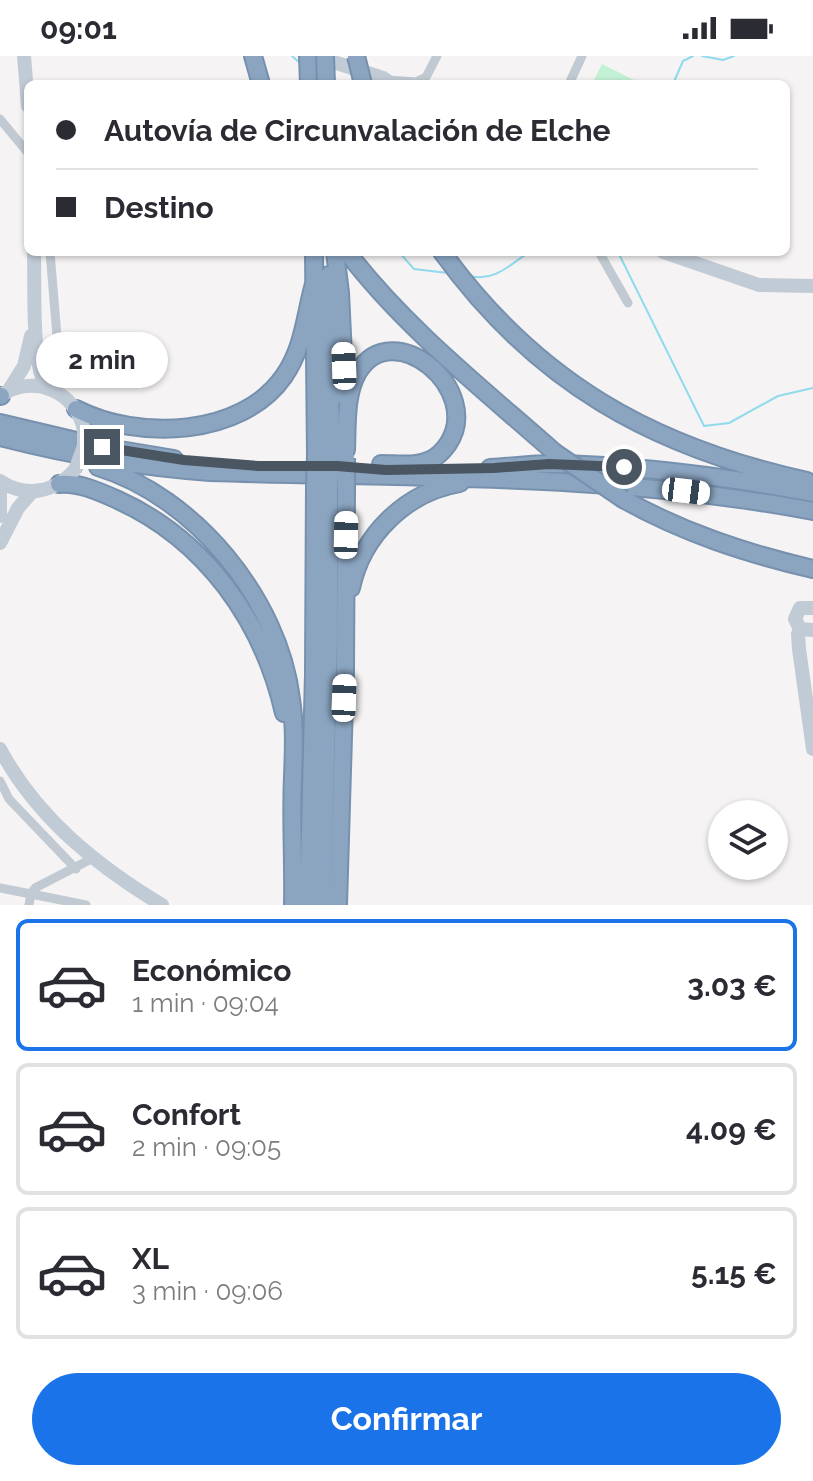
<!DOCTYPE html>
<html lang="es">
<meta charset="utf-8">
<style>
:root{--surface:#fff;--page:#f2f2f3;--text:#2b2b33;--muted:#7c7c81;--line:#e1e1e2;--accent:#1a73e8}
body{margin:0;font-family:Raleway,sans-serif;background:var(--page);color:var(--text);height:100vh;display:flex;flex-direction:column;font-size:30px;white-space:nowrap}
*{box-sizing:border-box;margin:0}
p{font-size:26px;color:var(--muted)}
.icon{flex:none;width:44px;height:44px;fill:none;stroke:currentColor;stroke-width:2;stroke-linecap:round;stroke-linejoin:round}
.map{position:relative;height:849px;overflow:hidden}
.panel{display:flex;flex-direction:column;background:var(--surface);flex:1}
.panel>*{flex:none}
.guide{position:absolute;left:24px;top:24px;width:766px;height:176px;border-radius:12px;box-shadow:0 2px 6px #0004;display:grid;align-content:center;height:176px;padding:0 32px;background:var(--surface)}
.controls{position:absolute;left:708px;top:744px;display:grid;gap:16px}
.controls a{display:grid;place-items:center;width:80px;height:80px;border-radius:50%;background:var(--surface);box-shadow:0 2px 6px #0004;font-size:40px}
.end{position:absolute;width:36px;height:36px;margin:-18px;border:10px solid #4a5661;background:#fff;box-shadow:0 0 0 4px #fff}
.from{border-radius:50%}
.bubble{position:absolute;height:56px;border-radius:28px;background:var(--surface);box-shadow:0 2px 6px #0004;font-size:26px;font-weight:700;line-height:56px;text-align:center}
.car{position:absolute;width:24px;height:48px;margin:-24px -12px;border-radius:10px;box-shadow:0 0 6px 2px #0007;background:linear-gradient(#fff 24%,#345 0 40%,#fff 0 76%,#345 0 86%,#fff 0)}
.guide b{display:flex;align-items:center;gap:28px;height:76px;font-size:30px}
.guide b+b{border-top:2px solid var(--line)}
.guide i{width:20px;height:20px;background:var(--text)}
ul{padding:14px 0 0;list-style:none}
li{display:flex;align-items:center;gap:24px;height:132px;margin:0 16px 12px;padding:0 16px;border:4px solid var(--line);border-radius:12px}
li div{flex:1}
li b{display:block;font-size:30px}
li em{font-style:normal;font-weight:700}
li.on{border-color:var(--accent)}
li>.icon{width:72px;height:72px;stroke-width:1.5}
.button{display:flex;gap:16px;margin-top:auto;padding:16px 32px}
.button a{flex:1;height:92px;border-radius:48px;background:var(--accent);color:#fff;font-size:32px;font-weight:700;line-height:92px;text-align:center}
.status{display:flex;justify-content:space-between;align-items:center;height:56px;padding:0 40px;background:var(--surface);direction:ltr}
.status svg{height:22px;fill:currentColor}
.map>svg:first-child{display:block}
</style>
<div class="status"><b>09:01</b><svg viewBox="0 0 49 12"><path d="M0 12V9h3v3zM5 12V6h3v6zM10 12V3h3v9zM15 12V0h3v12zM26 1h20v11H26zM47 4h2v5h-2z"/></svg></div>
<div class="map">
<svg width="813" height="849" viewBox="0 0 813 849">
<rect width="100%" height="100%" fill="#f5f3f3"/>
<!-- grass -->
<path fill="#c3f1d5" d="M602,8L636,25L634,28L593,26Z"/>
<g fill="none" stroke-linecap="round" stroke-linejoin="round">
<!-- stream -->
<path stroke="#90daee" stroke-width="2" d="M292,0L301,8
M702,0L723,4L734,0
M673,28L683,5L693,0
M399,196L414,213L448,217
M612,199L619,198L704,370L729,367L778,340L813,332
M470,220C494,226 510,209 529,196"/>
<!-- highway casing -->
<g stroke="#7690ad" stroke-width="20">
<path id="highway" d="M253,0L261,28
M308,0L309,28
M314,196L316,399
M335,196L340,237L345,341
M347,196C405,272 483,333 554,396
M442,196C536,326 652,391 807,425
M329,219L331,402
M0,340H1
M76,353C138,385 242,381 284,320C304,291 305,260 314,228
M0,367L102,391L174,403
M0,381C70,399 138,411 210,416C412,422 614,417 813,455
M346,394C347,369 345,338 358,316C393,258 484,334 448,388C443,395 438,401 430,404C415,411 397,408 381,408
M98,411C194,440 279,543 291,643C295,669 294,695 293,721C291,764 294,807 293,849
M490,412C511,411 531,408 551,408C639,409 727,421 813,437
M59,428C79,426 100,436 118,444C206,484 263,565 284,657
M623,443C684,477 745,497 813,513
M351,532C362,479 406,436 460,427
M308,849L314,619L315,429
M322,849L329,584V435
M338,849L345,613L346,433"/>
</g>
<!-- street -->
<path stroke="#c1cad2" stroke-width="9" d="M387,24L416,26L426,21
M424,25L437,0
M569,28L582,0
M0,63L28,97
M50,196L57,280L64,312
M599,196L628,247
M0,725L9,743L76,813
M0,832L31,838L35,832L93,802
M29,849L31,838L86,849"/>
<!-- secondary -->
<path stroke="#c1cbd6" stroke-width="14" d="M24,0L28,50
M315,0L383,22L392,28
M34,196C35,223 31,314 47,331
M663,196L759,229L813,230
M9,334L24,310L31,280
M0,340C33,317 76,335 84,374
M0,425C26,442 56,437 76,412
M0,433V460
M0,487L18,452L32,436
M813,552H800L795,563L800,573L813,574
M800,573L798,578L799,593L813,693
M0,693C36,761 97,810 162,849"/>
<!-- highway -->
<use href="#highway" stroke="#8ba5c1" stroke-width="16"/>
<!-- highway-bridge casing -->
<g stroke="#7690ad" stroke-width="20" stroke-linecap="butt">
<path id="highway-bridge" d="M325,0L326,28
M356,0L363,28
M554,396L623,443
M346,402V433
M315,429L316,399
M329,435L331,402"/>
</g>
<!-- secondary-bridge -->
<path stroke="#c1cbd6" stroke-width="14" d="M76,412L84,390V374"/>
<!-- highway-bridge -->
<use href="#highway-bridge" stroke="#8ba5c1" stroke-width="16"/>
</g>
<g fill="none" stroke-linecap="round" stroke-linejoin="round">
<!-- route -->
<path stroke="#4a5661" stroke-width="10" d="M102,391L184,404L258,410H337L386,414L494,412L549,408L624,411"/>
</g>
</svg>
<div class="controls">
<a><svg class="icon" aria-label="layers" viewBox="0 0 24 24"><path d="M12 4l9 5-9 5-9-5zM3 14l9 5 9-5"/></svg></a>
</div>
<i class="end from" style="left:624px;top:411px"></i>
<i class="end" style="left:102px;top:391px"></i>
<div class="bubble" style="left:36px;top:276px;width:132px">2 min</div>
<i class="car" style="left:344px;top:310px;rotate:358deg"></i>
<i class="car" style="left:686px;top:435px;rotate:97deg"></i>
<i class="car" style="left:346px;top:479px;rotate:1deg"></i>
<i class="car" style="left:344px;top:642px;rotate:2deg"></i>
<div class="guide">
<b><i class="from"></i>Autovía de Circunvalación de Elche</b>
<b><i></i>Destino</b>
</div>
</div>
<section class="panel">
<ul>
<li class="on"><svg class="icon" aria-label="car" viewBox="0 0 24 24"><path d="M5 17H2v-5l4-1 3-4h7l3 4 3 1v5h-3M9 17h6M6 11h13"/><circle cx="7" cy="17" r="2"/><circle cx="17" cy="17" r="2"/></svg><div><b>Económico</b><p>1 min · 09:04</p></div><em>3.03 €</em></li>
<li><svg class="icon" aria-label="car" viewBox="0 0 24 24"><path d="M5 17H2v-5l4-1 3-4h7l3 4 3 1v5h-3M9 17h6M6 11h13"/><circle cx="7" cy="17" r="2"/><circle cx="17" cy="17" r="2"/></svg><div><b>Confort</b><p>2 min · 09:05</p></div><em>4.09 €</em></li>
<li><svg class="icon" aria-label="car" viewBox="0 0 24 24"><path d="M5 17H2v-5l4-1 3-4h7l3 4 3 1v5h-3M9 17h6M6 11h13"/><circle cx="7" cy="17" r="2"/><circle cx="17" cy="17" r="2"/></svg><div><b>XL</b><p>3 min · 09:06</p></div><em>5.15 €</em></li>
</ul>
<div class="button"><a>Confirmar</a></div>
</section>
